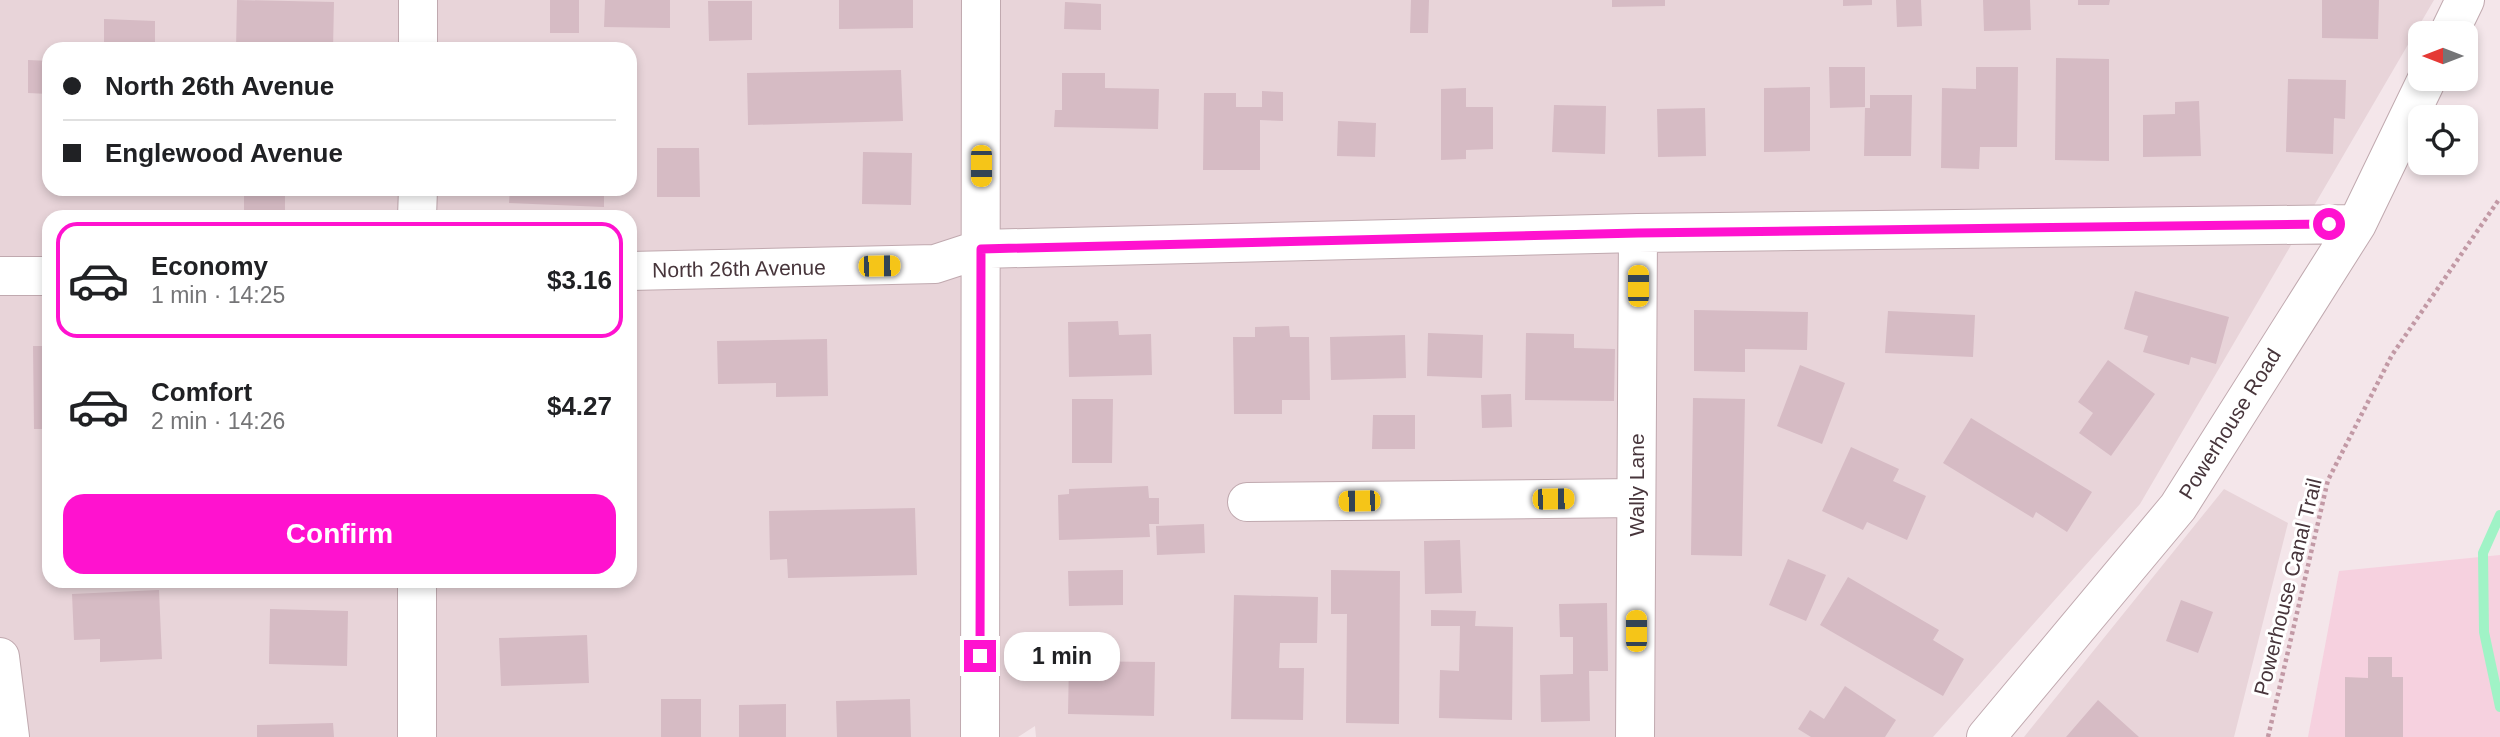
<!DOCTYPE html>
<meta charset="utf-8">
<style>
:root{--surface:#fff;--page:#f6f6f6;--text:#202124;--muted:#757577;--line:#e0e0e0;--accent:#ff12cf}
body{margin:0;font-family:Arial,sans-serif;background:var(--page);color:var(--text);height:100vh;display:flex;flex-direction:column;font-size:26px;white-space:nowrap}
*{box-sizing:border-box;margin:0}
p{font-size:23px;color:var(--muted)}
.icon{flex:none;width:38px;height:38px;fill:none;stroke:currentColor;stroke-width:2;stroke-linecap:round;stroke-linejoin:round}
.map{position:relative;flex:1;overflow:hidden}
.details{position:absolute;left:42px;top:210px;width:595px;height:378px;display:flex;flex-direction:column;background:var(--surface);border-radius:21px;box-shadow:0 4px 10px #0003}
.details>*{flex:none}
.hud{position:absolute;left:42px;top:42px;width:595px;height:154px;border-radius:21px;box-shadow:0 4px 10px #0003;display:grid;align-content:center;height:154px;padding:0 21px;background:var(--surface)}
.needle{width:46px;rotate:270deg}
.fabs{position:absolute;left:2408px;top:21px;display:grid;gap:14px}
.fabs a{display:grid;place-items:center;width:70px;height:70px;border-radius:14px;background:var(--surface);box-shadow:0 4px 10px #0003;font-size:35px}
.end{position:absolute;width:32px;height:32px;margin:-16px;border:9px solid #ff12cf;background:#fff;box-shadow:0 0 0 4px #fff}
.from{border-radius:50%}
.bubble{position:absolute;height:49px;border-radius:21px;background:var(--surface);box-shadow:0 4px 10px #0003;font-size:23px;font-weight:600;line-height:49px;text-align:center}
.car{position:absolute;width:21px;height:42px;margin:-21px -10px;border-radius:9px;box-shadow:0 0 5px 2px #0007;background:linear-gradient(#f5c518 24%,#345 0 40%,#f5c518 0 76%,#345 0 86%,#f5c518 0)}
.hud b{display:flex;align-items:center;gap:24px;height:66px;font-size:26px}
.hud b+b{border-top:2px solid var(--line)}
.hud i{width:18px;height:18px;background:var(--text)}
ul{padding:12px 0 0;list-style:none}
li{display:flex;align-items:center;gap:21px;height:116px;margin:0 14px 10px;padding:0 7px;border:4px solid transparent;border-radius:21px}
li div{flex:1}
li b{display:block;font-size:26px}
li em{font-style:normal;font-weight:600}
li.current{border-color:var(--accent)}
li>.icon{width:63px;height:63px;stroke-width:1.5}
.button{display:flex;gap:14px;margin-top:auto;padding:14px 21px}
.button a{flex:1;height:80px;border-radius:21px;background:var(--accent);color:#fff;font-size:28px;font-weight:600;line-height:80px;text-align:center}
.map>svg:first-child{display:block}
</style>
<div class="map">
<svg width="2500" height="737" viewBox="0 0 2500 737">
<rect width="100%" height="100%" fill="#f4e6ea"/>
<!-- residential -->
<path fill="#e8d4d9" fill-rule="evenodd" d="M0,0H2434L2140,504L1933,737H1036L1035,726L1018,737H0ZM49,49H630V189H49ZM49,217H630V581H49Z
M2224,489L2288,523L2234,737H2024Z"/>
<!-- commercial -->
<path fill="#f6d1df" d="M2500,555V737H2308L2339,571Z"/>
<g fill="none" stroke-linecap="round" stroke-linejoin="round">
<!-- stream -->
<path stroke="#a0f3c6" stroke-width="10" d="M2500,515L2483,553L2484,632L2500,707"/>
</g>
<!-- building -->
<path fill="#d6bbc4" d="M237,0L334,2L333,49H236Z
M550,0H579V33H550Z
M605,0H670V28L604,27Z
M839,0H913V28L839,29Z
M1411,0H1429L1428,33H1410Z
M1612,0H1665V6L1612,7Z
M1843,0H1872V5L1843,6Z
M1896,0H1921L1922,26L1897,27Z
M1983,0H2030L2031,30L1984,31Z
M2078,0H2110L2109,5H2078Z
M2322,0H2379L2378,39L2322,38Z
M708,1H752V40L709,41Z
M1065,2L1101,4V30L1064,29Z
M104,19L155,21V46L104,44Z
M2056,58L2109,59V161L2055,160Z
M28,60L49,61V94L28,93Z
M1829,67H1865V107L1830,108Z
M1976,67H2018L2017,147H1980L1979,169L1941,168L1942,88L1976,89Z
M901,70L903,121L748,125L747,73Z
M1062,73H1105V88L1159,89L1158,129L1054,127L1055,110H1062Z
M2288,79L2346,80L2345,119L2334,118L2333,154L2286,152Z
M1810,87V151L1764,152V88Z
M1466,88V107H1493V149L1466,150V159L1441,160V89Z
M1262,91L1283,92V121L1260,120V170H1203L1204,93H1236V107H1262Z
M1870,95H1912L1911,156H1864L1865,108H1870Z
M2199,101L2201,156L2143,157V115L2175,114V102Z
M1554,105L1606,106L1605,154L1552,152Z
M1705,108L1706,156L1658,157L1657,109Z
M1338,121L1376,123L1375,157L1337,156Z
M657,148H699L700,197H657Z
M863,152L912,153L911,205L862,204Z
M244,189H285V214L244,215Z
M510,189H604V207L509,203Z
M2135,291L2229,317L2216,364L2191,357L2189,365L2143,352L2148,336L2124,329Z
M1694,310L1808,312L1807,350L1745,349V372L1694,371Z
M1888,311L1975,315L1973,357L1885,353Z
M1118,321L1119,335L1151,334L1152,375L1069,377L1068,322Z
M1289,326L1290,337H1309L1310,400H1282V414H1234L1233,337H1255V327Z
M1428,333L1483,335L1482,378L1427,376Z
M1526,333L1574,334V348L1615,349L1614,401L1525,400Z
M1405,335L1406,378L1331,380L1330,337Z
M827,339L828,396L776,397V383L718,384L717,341Z
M33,346H49V429H34Z
M630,348H634L632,401H630Z
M2108,360L2155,394L2111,456L2079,433L2093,413L2078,402Z
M1800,365L1845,383L1822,444L1777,426Z
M1511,394L1512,427L1482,428L1481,395Z
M1693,398L1745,399L1742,556L1691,555Z
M1072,399H1113L1112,463H1072Z
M1373,415H1415V449H1372Z
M1971,418L2092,492L2067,532L2036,512L2033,518L1943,463Z
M1851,447L1899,469L1893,481L1926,496L1907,540L1867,522L1863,530L1822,511Z
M1148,486L1149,498H1159V524H1149L1150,537L1059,540L1058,495L1069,494V489Z
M915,508L917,575L788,578L787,559L770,560L769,511Z
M1204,524L1205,553L1157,555L1156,526Z
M1460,540L1462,593L1425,594L1424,541Z
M1788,559L1826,575L1806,621L1769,605Z
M1123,570V605L1069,606L1068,571Z
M1331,570L1400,571L1399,724L1346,723L1347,614H1331Z
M1848,577L1939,630L1933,640L1964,659L1943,696L1820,625Z
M159,590L162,659L100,662V639L74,640L72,594Z
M1234,595L1318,597L1317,643H1280L1279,668H1304L1303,720L1231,719Z
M2181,600L2213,612L2198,653L2166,641Z
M1607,603L1608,671H1589L1590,721L1541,722L1540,675L1573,674V637H1560L1559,604Z
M270,609L348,611L347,666L269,664Z
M1431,610L1476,611L1475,626L1513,627L1512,720L1439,718L1440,670L1459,671L1460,626H1431Z
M587,635L589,683L501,686L499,638Z
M2368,657H2392V677H2403V737H2345V677L2368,678Z
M1069,661L1155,662L1154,716L1068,714Z
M1845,686L1896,720L1885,737H1811L1798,729L1810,710L1824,719Z
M661,699H701V737H661Z
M910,699L911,737H837L836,701Z
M2098,700L2139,737H2066Z
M786,704V737H739V705Z
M333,723L334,737H257V725Z"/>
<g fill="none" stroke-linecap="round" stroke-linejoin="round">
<!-- minor casing -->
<g stroke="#c0a9af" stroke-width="40">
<path id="minor" d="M2449,33L2465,0
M418,49V0
M417,217L418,189
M630,271L935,264L981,249L1638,233L2357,224
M0,276H49
M1247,502L1636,498
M0,657L10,737
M417,737V581
M980,737L981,0
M1635,737L1638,233
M1986,737L2178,507L2357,224L2427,79"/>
</g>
<!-- path -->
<path stroke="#c299a5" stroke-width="4.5" stroke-dasharray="3.5 3.5" stroke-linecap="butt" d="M2268,737L2328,480L2392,355L2500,198"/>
<!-- minor -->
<use href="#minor" stroke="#fff" stroke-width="38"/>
</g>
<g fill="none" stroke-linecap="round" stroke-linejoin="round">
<!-- route -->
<path stroke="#ff12cf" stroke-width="9" d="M980,656L981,249L1638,233L2329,224"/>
</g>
<g text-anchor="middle" stroke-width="6" stroke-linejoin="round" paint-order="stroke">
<!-- street labels -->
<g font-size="21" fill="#47353b" stroke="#fff">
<text transform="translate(739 269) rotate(-1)" y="7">North 26th Avenue</text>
<text transform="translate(2230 424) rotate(-58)" y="7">Powerhouse Road</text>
<text transform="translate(1637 485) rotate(-90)" y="7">Wally Lane</text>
<text transform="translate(2288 587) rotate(-76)" y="7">Powerhouse Canal Trail</text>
</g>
</g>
</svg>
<div class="fabs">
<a><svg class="needle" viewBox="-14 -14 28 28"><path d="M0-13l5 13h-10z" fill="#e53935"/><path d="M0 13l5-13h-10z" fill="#757577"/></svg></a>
<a><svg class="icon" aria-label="locate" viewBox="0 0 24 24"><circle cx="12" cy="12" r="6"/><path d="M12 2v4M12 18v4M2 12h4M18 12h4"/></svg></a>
</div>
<i class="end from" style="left:2329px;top:224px"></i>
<i class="end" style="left:980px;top:656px"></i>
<div class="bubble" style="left:1004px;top:632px;width:116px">1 min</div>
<i class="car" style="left:981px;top:166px;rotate:180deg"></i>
<i class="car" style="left:879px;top:266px;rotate:89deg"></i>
<i class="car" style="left:1638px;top:286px;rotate:0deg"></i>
<i class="car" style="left:1553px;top:499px;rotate:89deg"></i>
<i class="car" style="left:1359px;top:501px;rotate:269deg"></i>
<i class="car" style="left:1636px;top:631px;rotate:0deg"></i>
<div class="hud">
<b><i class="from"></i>North 26th Avenue</b>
<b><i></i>Englewood Avenue</b>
</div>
<section class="details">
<ul>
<li class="current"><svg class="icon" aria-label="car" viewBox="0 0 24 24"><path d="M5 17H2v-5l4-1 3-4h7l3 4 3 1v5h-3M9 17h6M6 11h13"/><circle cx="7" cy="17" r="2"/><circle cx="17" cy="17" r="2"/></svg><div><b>Economy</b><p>1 min · 14:25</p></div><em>$3.16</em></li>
<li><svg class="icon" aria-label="car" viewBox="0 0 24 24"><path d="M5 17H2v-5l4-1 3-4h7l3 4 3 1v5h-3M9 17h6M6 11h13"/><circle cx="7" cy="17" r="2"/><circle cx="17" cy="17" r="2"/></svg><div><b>Comfort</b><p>2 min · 14:26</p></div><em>$4.27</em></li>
</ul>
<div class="button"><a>Confirm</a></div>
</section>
</div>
